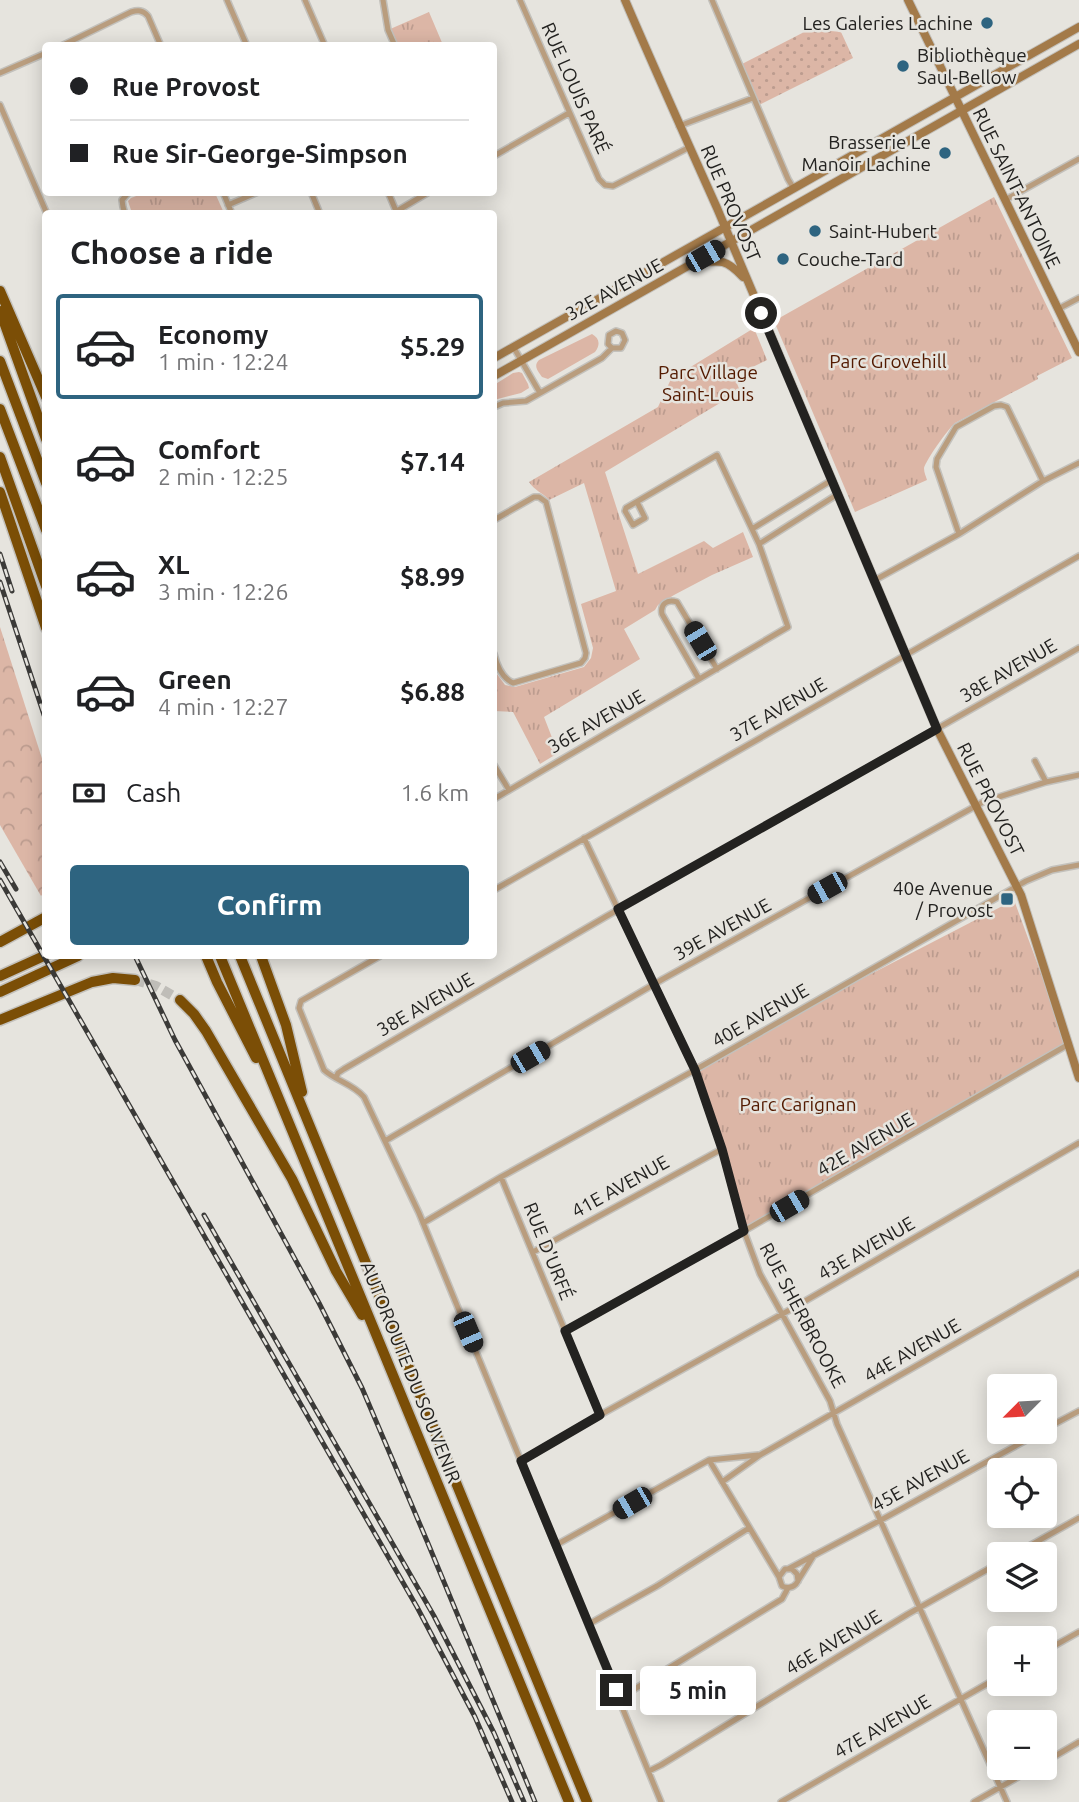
<!DOCTYPE html>
<meta charset="utf-8">
<style>
:root{--surface:#fff;--page:#f6f6f6;--text:#202124;--muted:#757577;--line:#e0e0e0;--accent:#2e6480}
body{margin:0;font-family:Ubuntu,sans-serif;background:var(--page);color:var(--text);height:100vh;display:flex;flex-direction:column;font-size:26px;white-space:nowrap}
*{box-sizing:border-box;margin:0}
p{font-size:23px;color:var(--muted)}
.icon{flex:none;width:38px;height:38px;fill:none;stroke:currentColor;stroke-width:2;stroke-linecap:round;stroke-linejoin:round}
.map{position:relative;flex:1;overflow:hidden}
.details{position:absolute;left:42px;top:210px;width:455px;height:749px;display:flex;flex-direction:column;background:var(--surface);border-radius:7px;box-shadow:0 4px 18px #0003}
.details>*{flex:none}
.top-card{position:absolute;left:42px;top:42px;width:455px;height:154px;border-radius:7px;box-shadow:0 4px 18px #0003;display:grid;align-content:center;height:154px;padding:0 28px;background:var(--surface)}
.needle{width:46px;rotate:246deg}
.fabs{position:absolute;left:987px;top:1374px;display:grid;gap:14px}
.fabs a{display:grid;place-items:center;width:70px;height:70px;border-radius:7px;background:var(--surface);box-shadow:0 4px 18px #0003;font-size:35px}
.end{position:absolute;width:32px;height:32px;margin:-16px;border:9px solid #232220;background:#fff;box-shadow:0 0 0 4px #fff}
.from{border-radius:50%}
.bubble{position:absolute;height:49px;border-radius:7px;background:var(--surface);box-shadow:0 4px 18px #0003;font-size:23px;font-weight:700;line-height:49px;text-align:center}
.car{position:absolute;width:21px;height:42px;margin:-21px -10px;border-radius:9px;box-shadow:0 0 5px 2px #0007;background:linear-gradient(#222 24%,#8ab4d8 0 40%,#222 0 76%,#8ab4d8 0 86%,#222 0)}
.top-card b{display:flex;align-items:center;gap:24px;height:66px;font-size:26px}
.top-card b+b{border-top:2px solid var(--line)}
.top-card i{width:18px;height:18px;background:var(--text)}
ul{padding:0;list-style:none}
li{display:flex;align-items:center;gap:21px;height:105px;margin:0 14px 10px;padding:0 14px;border:4px solid transparent;border-radius:7px}
li div{flex:1}
li b{display:block;font-size:26px}
li em{font-style:normal;font-weight:700}
li.on{border-color:var(--accent)}
li>.icon{width:63px;height:63px;stroke-width:1.5}
h2{padding:0 28px;font-size:32px;line-height:84px}
.pay{display:flex;align-items:center;gap:18px;height:77px;padding:0 28px;font-size:26px}
.pay p{margin-inline-start:auto}
.primary-button{display:flex;gap:14px;margin-top:auto;padding:14px 28px}
.primary-button a{flex:1;height:80px;border-radius:7px;background:var(--accent);color:#fff;font-size:28px;font-weight:700;line-height:80px;text-align:center}
.map>svg:first-child{display:block}
</style>
<div class="map">
<svg width="1079" height="1802" viewBox="0 0 1079 1802">
<defs>
<pattern id="forest-crowns" width="20" height="18" patternUnits="userSpaceOnUse" patternTransform="scale(1.75)"><rect width="20" height="18" fill="#dcb6a6"/><path d="M2 6a3 3 0 1 1 6 0M12 15a3 3 0 1 1 6 0" fill="none" stroke="#bc9c8f"/></pattern>
<pattern id="park-tufts" width="24" height="20" patternUnits="userSpaceOnUse" patternTransform="scale(1.75)"><rect width="24" height="20" fill="#dcb6a6"/><path d="M3 7l-1-3M5 7V3M7 7l1-3M15 17l-1-3M17 17v-4M19 17l1-3" fill="none" stroke="#bc9c8f"/></pattern>
<pattern id="garden-dots" width="8" height="8" patternUnits="userSpaceOnUse" patternTransform="scale(1.75)"><rect width="8" height="8" fill="#dcb6a6"/><path d="M2 2h.1M6 6h.1" fill="none" stroke="#bc9c8f" stroke-width="1.8" stroke-linecap="round"/></pattern>
</defs>
<rect width="100%" height="100%" fill="#e6e4de"/>
<!-- grass -->
<path fill="#dcb6a6" d="M592,334C599,338 601,344 595,352L548,379L542,377C538,371 533,366 539,360Z
M519,372L522,373L528,384L529,388L521,393L494,400V385L513,373Z"/>
<!-- forest -->
<path fill="url(#forest-crowns)" d="M0,627L45,768L46,890L41,896L0,825Z"/>
<!-- park -->
<path fill="url(#park-tufts)" d="M429,12L443,45H395L388,30Z
M144,193H215L224,213H132L128,201L131,198Z
M994,197L1072,358L1037,376L1038,379L955,423C948,429 926,460 924,468C924,473 926,476 927,480L855,512L774,321Z
M754,328L767,360L734,376L740,391L605,472L638,574L704,541L713,548L743,532L753,557L712,575L674,595L658,605L655,610L624,629L640,659L544,717L558,753L540,764L513,712L494,711V670L505,685L515,687L584,667L591,658L593,648L581,604L616,591L584,483L549,500C542,492 535,491 529,482L658,407L671,379Z
M1014,900L1067,1044L745,1231L695,1065Z"/>
<!-- garden -->
<path fill="url(#garden-dots)" d="M810,29L841,32L853,58L759,105L742,64Z"/>
<g fill="none" stroke-linecap="round" stroke-linejoin="round">
<!-- highway-tunnel -->
<path stroke="#bfbdb8" stroke-width="10" stroke-dasharray="10 5" stroke-linecap="butt" d="M135,980L156,986L180,1000"/>
<!-- street casing -->
<g stroke="#c3c1bc" stroke-width="8">
<path id="street" d="M227,0L247,46
M305,0L325,46
M383,0L388,30L395,46
M520,0L599,179L605,185L613,186L690,147
M712,0L788,179L794,189
M61,46L131,12C138,10 143,10 148,16L161,46
M0,73L46,53
M0,105L47,214
M679,126L753,98
M494,156L569,113
M223,192L232,214
M311,192L320,214
M388,192L396,211
M1005,200L1079,159
M228,205L258,192
M125,214L123,207L122,200L129,192
M392,214L429,192
M1058,309L1079,298
M514,348L540,393
M494,407L503,403L526,401L602,358L612,348H621L625,340L622,333L616,331L609,335L608,344L612,348
M494,520L534,497H539L546,502L586,653L585,658L581,663L513,683C502,678 497,666 494,654
M752,529L832,480
M959,534L936,467L937,459L956,427L994,406L1001,405L1007,407L1043,481
M759,544L838,494
M875,580L959,534L1043,481L1079,463
M699,679L662,614C660,604 667,599 677,602L717,669
M1035,761L1046,782
M494,765L509,790
M494,799L788,627L759,544L717,455L626,508L625,511L633,525L645,518L637,502
M584,838L695,1070L722,1149L744,1231L760,1274L830,1401L837,1424L1007,1802
M494,890L1079,556
M380,956L301,1001L299,1008L324,1070C336,1081 353,1084 364,1097L419,1213L661,1802
M336,1078L338,1073L344,1069L607,916L1079,648
M385,1141L663,979L983,802L1046,782L1079,775
M501,1177L600,1415
M423,1223L501,1177L695,1070L1026,881L1052,870L1079,865
M533,1252L722,1149
M565,1331L744,1231L1069,1044
M1045,1429L1079,1411
M709,1460L779,1577
M521,1461L600,1415L786,1312L1079,1143
M722,1482L760,1455L1079,1273
M556,1545L709,1460L758,1455
M1015,1554L1079,1518
M788,1569L881,1520L1041,1432
M798,1581L797,1574L792,1569H785L779,1577L782,1586C788,1589 792,1588 796,1584L814,1555
M589,1624L657,1586L749,1528
M1045,1651L1079,1632
M619,1697L628,1693L782,1599L788,1588
M1045,1762L1079,1742
M649,1771L661,1765L908,1614L999,1563
M781,1802L999,1677
M974,1802L1034,1768"/>
</g>
<!-- secondary casing -->
<g stroke="#c3c1bc" stroke-width="10">
<path id="secondary" d="M625,0C655,70 686,139 717,208L937,729L1021,895L1079,1078
M908,0L1079,352
M696,263C721,260 726,259 743,277
M494,358L1079,27
M494,376L1079,44"/>
</g>
<!-- highway casing -->
<g stroke="#c3c1bc" stroke-width="13">
<path id="highway" d="M0,291L46,397
M0,311L46,439
M0,361L46,483
M0,409L46,530
M0,457L46,586
M0,492L46,628
M0,942L46,917
M206,956L217,982L256,1058
M220,956L569,1802
M240,956L587,1802
M261,956L286,1025L302,1092
M0,976L46,955
M0,992L78,956
M180,1000L194,1014L206,1031L292,1179L336,1271L362,1315
M0,1020L92,982L113,978L135,980"/>
</g>
<!-- street -->
<use href="#street" stroke="#b99d7e" stroke-width="5"/>
<!-- secondary -->
<use href="#secondary" stroke="#a37a49" stroke-width="8"/>
<!-- highway -->
<use href="#highway" stroke="#7b4e06" stroke-width="10"/>
<!-- rail casing -->
<g stroke="#3b3a38" stroke-width="5">
<path id="rail" d="M0,554L12,591
M0,582L46,721
M0,862L16,889
M0,880L417,1607L475,1717L512,1802
M135,956L175,1040L319,1303L362,1388L427,1541L535,1802
M204,1215L434,1616L494,1733L524,1802"/>
</g>
<!-- rail -->
<use href="#rail" stroke="#e6e4de" stroke-width="2.5" stroke-dasharray="8" stroke-linecap="butt"/>
</g>
<g fill="none" stroke-linecap="round" stroke-linejoin="round">
<!-- route -->
<path stroke="#232220" stroke-width="9" d="M616,1690L521,1461L600,1415L565,1331L744,1231L722,1149L695,1070L618,909L937,729L761,313"/>
</g>
<!-- markers -->
<g fill="#2e6480" stroke="#e6e4de" stroke-width="2.5">
<circle cx="987" cy="23" r="7"/>
<circle cx="903" cy="66" r="7"/>
<circle cx="945" cy="153" r="7"/>
<circle cx="815" cy="231" r="7"/>
<circle cx="783" cy="259" r="7"/>
<rect x="1000" y="892" width="14" height="14" rx="3.5"/>
</g>
<g text-anchor="middle" stroke-width="5" stroke-linejoin="round" paint-order="stroke">
<!-- poi labels -->
<g font-size="19" fill="#232220" stroke="#e6e4de" text-anchor="end">
<text x="973" y="30">Les Galeries Lachine</text>
<text x="917" y="62" text-anchor="start">Bibliothèque<tspan x="917" dy="22">Saul-Bellow</tspan></text>
<text x="931" y="149">Brasserie Le<tspan x="931" dy="22">Manoir Lachine</tspan></text>
<text x="829" y="238" text-anchor="start">Saint-Hubert</text>
<text x="797" y="266" text-anchor="start">Couche-Tard</text>
<text x="993" y="895">40e Avenue<tspan x="993" dy="22">/ Provost</tspan></text>
</g>
<!-- street labels -->
<g font-size="19" fill="#232220" stroke="#e6e4de">
<text transform="translate(576 88) rotate(66)" y="7">RUE LOUIS PARÉ</text>
<text transform="translate(1017 188) rotate(64)" y="7">RUE SAINT-ANTOINE</text>
<text transform="translate(731 203) rotate(67)" y="7">RUE PROVOST</text>
<text transform="translate(614 289) rotate(-29)" y="7">32E AVENUE</text>
<text transform="translate(1008 670) rotate(-30)" y="7">38E AVENUE</text>
<text transform="translate(778 709) rotate(-30)" y="7">37E AVENUE</text>
<text transform="translate(596 721) rotate(-30)" y="7">36E AVENUE</text>
<text transform="translate(991 799) rotate(63)" y="7">RUE PROVOST</text>
<text transform="translate(722 929) rotate(-29)" y="7">39E AVENUE</text>
<text transform="translate(425 1004) rotate(-30)" y="7">38E AVENUE</text>
<text transform="translate(760 1015) rotate(-30)" y="7">40E AVENUE</text>
<text transform="translate(865 1144) rotate(-30)" y="7">42E AVENUE</text>
<text transform="translate(620 1186) rotate(-29)" y="7">41E AVENUE</text>
<text transform="translate(866 1248) rotate(-30)" y="7">43E AVENUE</text>
<text transform="translate(549 1251) rotate(68)" y="7">RUE D'URFÉ</text>
<text transform="translate(803 1315) rotate(62)" y="7">RUE SHERBROOKE</text>
<text transform="translate(912 1350) rotate(-30)" y="7">44E AVENUE</text>
<text transform="translate(411 1372) rotate(68)" y="7">AUTOROUTE DU SOUVENIR</text>
<text transform="translate(920 1480) rotate(-29)" y="7">45E AVENUE</text>
<text transform="translate(833 1642) rotate(-31)" y="7">46E AVENUE</text>
<text transform="translate(882 1726) rotate(-30)" y="7">47E AVENUE</text>
</g>
<!-- park labels -->
<g font-size="19" fill="#531a00" stroke="#e6e4de">
<text x="888" y="368">Parc Grovehill</text>
<text x="708" y="379">Parc Village<tspan x="708" dy="22">Saint-Louis</tspan></text>
<text x="798" y="1111">Parc Carignan</text>
</g>
</g>
</svg>
<div class="fabs">
<a><svg class="needle" viewBox="-14 -14 28 28"><path d="M0-13l5 13h-10z" fill="#e53935"/><path d="M0 13l5-13h-10z" fill="#757577"/></svg></a>
<a><svg class="icon" aria-label="locate" viewBox="0 0 24 24"><circle cx="12" cy="12" r="6"/><path d="M12 2v4M12 18v4M2 12h4M18 12h4"/></svg></a>
<a><svg class="icon" aria-label="layers" viewBox="0 0 24 24"><path d="M12 4l9 5-9 5-9-5zM3 14l9 5 9-5"/></svg></a>
<a>+</a>
<a>−</a>
</div>
<i class="end from" style="left:761px;top:313px"></i>
<i class="end" style="left:616px;top:1690px"></i>
<div class="bubble" style="left:640px;top:1666px;width:116px">5 min</div>
<i class="car" style="left:705px;top:256px;rotate:60deg"></i>
<i class="car" style="left:700px;top:641px;rotate:329deg"></i>
<i class="car" style="left:827px;top:888px;rotate:241deg"></i>
<i class="car" style="left:530px;top:1057px;rotate:60deg"></i>
<i class="car" style="left:789px;top:1206px;rotate:60deg"></i>
<i class="car" style="left:468px;top:1332px;rotate:157deg"></i>
<i class="car" style="left:632px;top:1503px;rotate:240deg"></i>
<div class="top-card">
<b><i class="from"></i>Rue Provost</b>
<b><i></i>Rue Sir-George-Simpson</b>
</div>
<section class="details">
<h2>Choose a ride</h2>
<ul>
<li class="on"><svg class="icon" aria-label="car" viewBox="0 0 24 24"><path d="M5 17H2v-5l4-1 3-4h7l3 4 3 1v5h-3M9 17h6M6 11h13"/><circle cx="7" cy="17" r="2"/><circle cx="17" cy="17" r="2"/></svg><div><b>Economy</b><p>1 min · 12:24</p></div><em>$5.29</em></li>
<li><svg class="icon" aria-label="car" viewBox="0 0 24 24"><path d="M5 17H2v-5l4-1 3-4h7l3 4 3 1v5h-3M9 17h6M6 11h13"/><circle cx="7" cy="17" r="2"/><circle cx="17" cy="17" r="2"/></svg><div><b>Comfort</b><p>2 min · 12:25</p></div><em>$7.14</em></li>
<li><svg class="icon" aria-label="car" viewBox="0 0 24 24"><path d="M5 17H2v-5l4-1 3-4h7l3 4 3 1v5h-3M9 17h6M6 11h13"/><circle cx="7" cy="17" r="2"/><circle cx="17" cy="17" r="2"/></svg><div><b>XL</b><p>3 min · 12:26</p></div><em>$8.99</em></li>
<li><svg class="icon" aria-label="car" viewBox="0 0 24 24"><path d="M5 17H2v-5l4-1 3-4h7l3 4 3 1v5h-3M9 17h6M6 11h13"/><circle cx="7" cy="17" r="2"/><circle cx="17" cy="17" r="2"/></svg><div><b>Green</b><p>4 min · 12:27</p></div><em>$6.88</em></li>
</ul>
<div class="pay"><svg class="icon" aria-label="cash" viewBox="0 0 24 24"><path d="M3 7h18v10H3z"/><circle cx="12" cy="12" r="2"/></svg>Cash<p>1.6 km</p></div>
<div class="primary-button"><a>Confirm</a></div>
</section>
</div>
